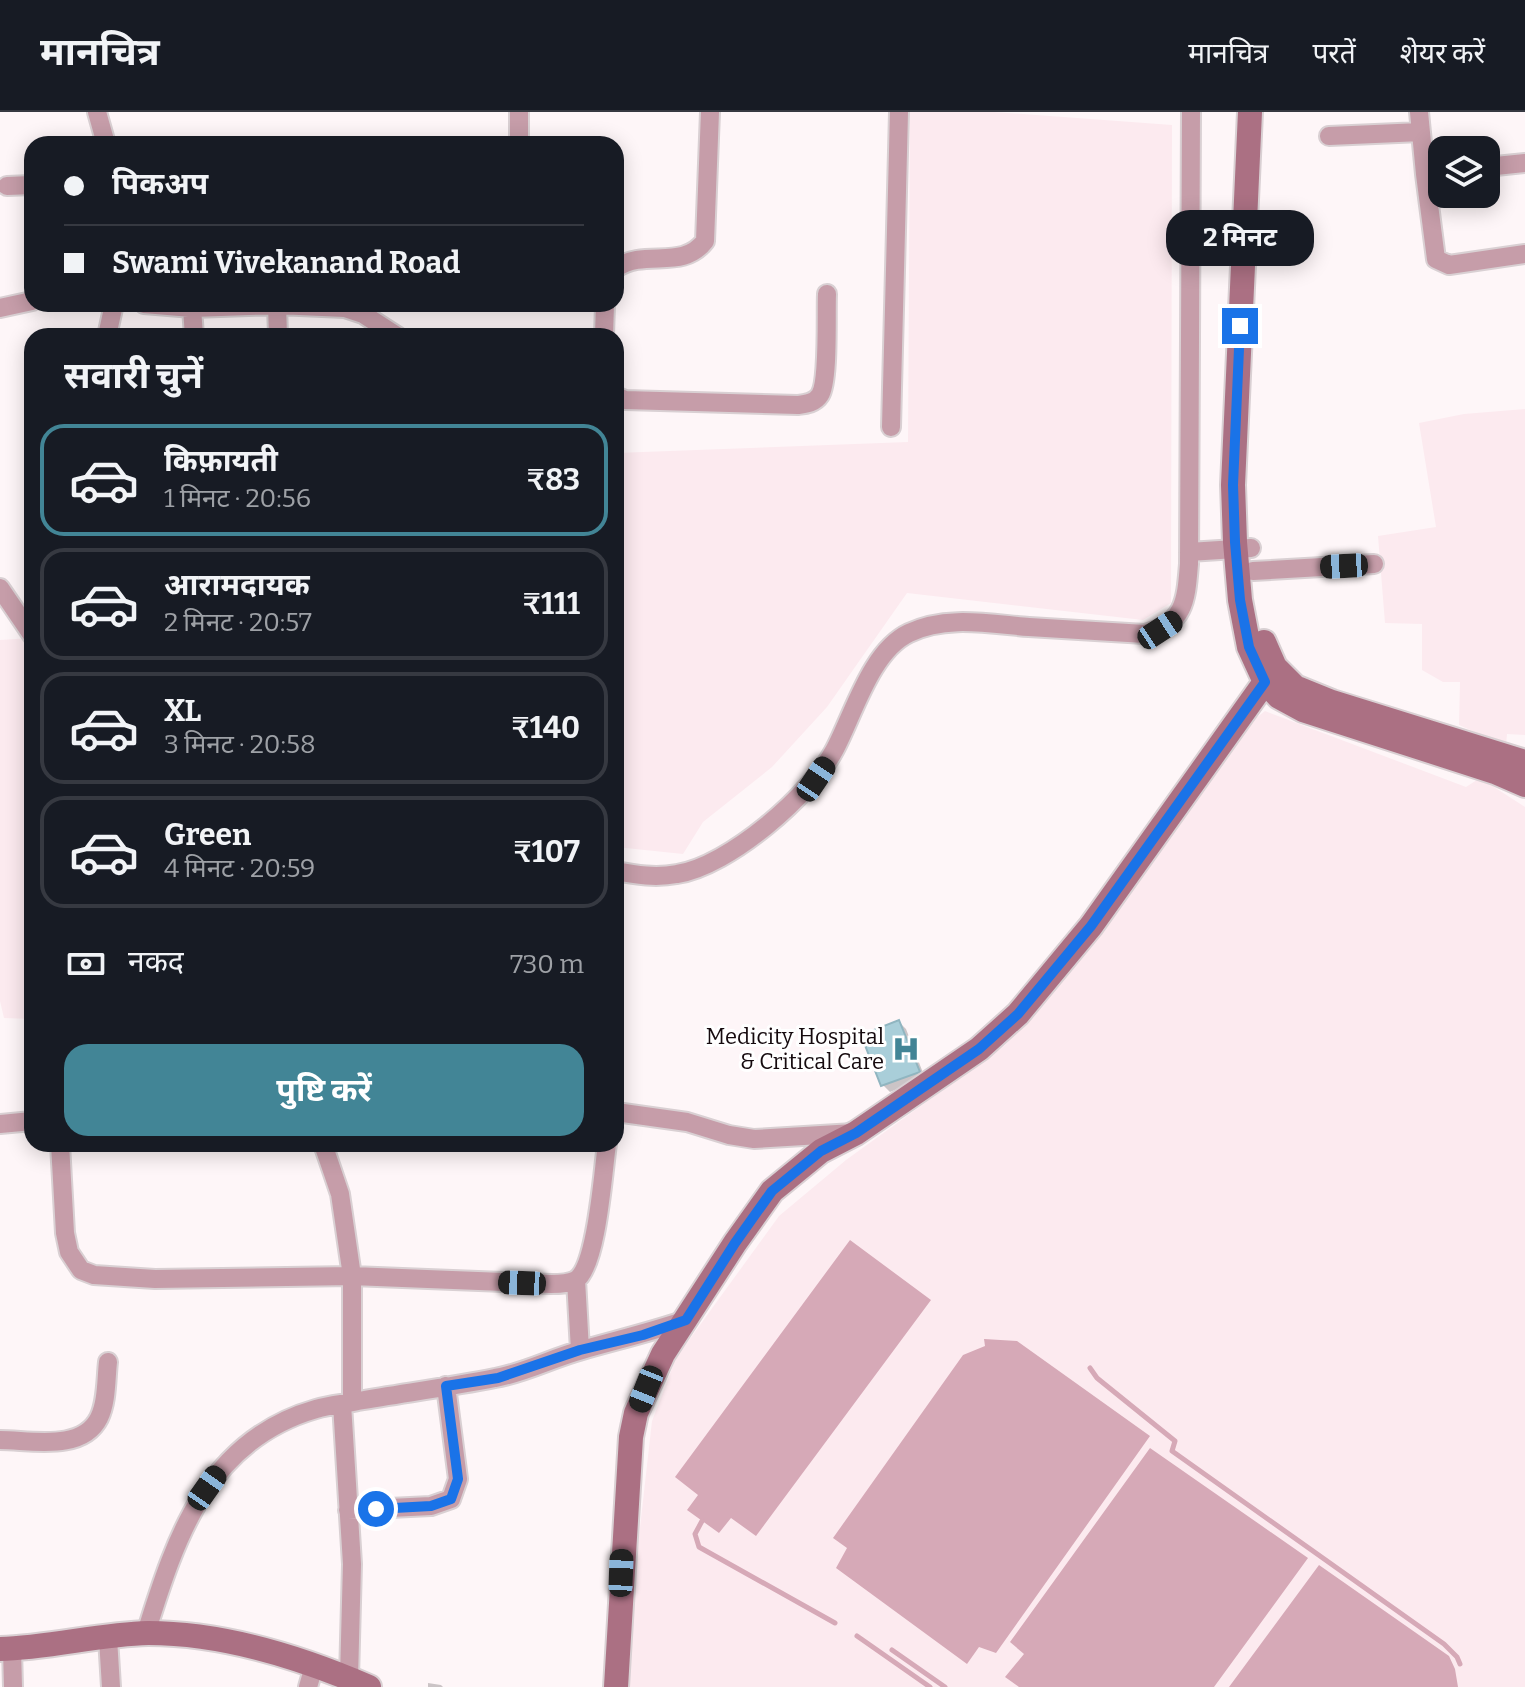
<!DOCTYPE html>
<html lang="hi">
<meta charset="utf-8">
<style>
:root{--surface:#171b24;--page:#20242c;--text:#f1f3f6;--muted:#9ea1a6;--line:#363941;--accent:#428596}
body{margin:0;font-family:Bitter,"Noto Sans Devanagari",serif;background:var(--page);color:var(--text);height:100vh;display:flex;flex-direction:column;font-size:30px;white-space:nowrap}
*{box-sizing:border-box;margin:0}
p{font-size:26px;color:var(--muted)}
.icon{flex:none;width:44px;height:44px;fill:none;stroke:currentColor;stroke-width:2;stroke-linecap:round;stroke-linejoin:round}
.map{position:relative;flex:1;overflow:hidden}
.panel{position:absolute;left:24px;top:216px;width:600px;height:824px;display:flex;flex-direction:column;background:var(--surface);border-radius:24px;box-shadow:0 4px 20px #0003}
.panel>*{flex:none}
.guide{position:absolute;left:24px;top:24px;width:600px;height:176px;border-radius:24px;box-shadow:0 4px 20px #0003;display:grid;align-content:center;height:176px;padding:0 40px;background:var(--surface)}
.controls{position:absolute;left:1428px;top:24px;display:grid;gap:16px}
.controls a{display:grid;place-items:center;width:72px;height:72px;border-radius:16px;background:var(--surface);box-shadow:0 4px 20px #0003;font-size:40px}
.end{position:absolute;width:36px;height:36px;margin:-18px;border:10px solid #1a73e8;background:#fff;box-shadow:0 0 0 4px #fff}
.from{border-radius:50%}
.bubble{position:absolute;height:56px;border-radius:24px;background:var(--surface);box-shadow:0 4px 20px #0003;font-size:26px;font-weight:700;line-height:56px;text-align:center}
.car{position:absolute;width:24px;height:48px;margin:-24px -12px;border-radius:10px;box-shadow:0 0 6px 2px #0007;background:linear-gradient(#222 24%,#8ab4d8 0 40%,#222 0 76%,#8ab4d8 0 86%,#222 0)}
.guide b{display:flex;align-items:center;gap:28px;height:76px;font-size:30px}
.guide b+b{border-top:2px solid var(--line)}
.guide i{width:20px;height:20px;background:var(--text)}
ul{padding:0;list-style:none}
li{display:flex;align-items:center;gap:24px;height:112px;margin:0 16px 12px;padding:0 24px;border:4px solid var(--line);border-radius:24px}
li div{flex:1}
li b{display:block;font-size:30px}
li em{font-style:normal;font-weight:700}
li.current{border-color:var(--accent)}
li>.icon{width:72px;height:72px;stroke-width:1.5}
h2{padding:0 40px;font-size:36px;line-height:96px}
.pay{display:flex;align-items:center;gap:20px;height:88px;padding:0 40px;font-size:30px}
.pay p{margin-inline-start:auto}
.action{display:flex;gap:16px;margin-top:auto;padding:16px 40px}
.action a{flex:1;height:92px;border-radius:24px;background:var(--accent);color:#fff;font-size:32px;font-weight:700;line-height:92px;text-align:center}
header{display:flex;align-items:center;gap:48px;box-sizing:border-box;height:112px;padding:0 40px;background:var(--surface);border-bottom:2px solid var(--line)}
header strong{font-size:38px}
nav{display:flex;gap:44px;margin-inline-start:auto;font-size:28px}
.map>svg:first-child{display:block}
</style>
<header>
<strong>मानचित्र</strong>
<nav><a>मानचित्र</a><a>परतें</a><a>शेयर करें</a></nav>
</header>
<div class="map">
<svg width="1525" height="1575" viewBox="0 0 1525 1575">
<rect width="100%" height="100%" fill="#fef6f8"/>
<!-- built -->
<path fill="#fceaef" d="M910,0H994L1172,13L1171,491L1143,508L907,481L827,595L772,655L703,710L683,742L616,735V341L908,330Z
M1525,297V623L1507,622L1506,634L1459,613L1460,570H1443L1422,558V512L1385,511L1378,424L1436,415L1419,311L1464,302Z
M32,526V907L4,906L0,889V528Z
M1265,599L1466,675L1480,666L1525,695V1575H622L652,1309L676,1246L779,1104L846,1048L1005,933L1098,825L1237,621Z"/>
<!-- water -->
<path fill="#d6a9b7" d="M850,1128L931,1188L756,1424L731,1406L719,1421L687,1398L698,1383L675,1365Z
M984,1227L1017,1229L1150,1324L996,1541L979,1535L967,1552L836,1456L847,1436L833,1426L963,1243L985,1234Z
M1150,1336L1308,1446L1214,1575H1019L1005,1565L1024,1542L1010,1530Z
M1319,1453L1449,1544L1455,1557L1458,1575H1229Z"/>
<!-- shadow -->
<path fill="#0003" d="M899,910L906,917L925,966L890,980L883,973L864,924Z
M428,1571L441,1573L443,1575H428Z"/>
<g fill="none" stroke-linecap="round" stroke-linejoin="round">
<!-- stream -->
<path stroke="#d6a9b7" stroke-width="5" d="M1090,1256L1097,1266L1175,1329L1172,1339L1444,1532L1457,1545L1460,1552
M702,1409L695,1422L699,1435L835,1511
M857,1524L930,1575
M892,1538L945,1575"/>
</g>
<!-- building -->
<path fill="#a9ced9" stroke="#90b5c0" stroke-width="2" d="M899,908L920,960L881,974L861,923Z"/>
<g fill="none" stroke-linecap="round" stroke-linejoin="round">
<!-- street casing -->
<g stroke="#d9d0d3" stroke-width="22">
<path id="street" d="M97,0L106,32
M1419,0L1425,62L1442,60
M1329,24L1421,20
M519,32V0
M1486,55L1525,51
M1425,62L1436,147L1449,153L1525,142
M7,74L32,73
M616,156C646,136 682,159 705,129L710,0
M144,192L192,196L277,193L345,196L363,202L397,224
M277,193L278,224
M0,196L32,189
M192,196L194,224
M107,224L114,192
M604,224L605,192
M616,284L625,288L798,293C806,292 815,291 820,283C829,269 826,202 827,182
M891,315L899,0
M1189,440L1251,436
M1253,459L1374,452
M0,476L32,523
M616,759C636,763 656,766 677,762C729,754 811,683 835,637C854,601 871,539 909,521C946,503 990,512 1029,515C1068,517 1106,520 1145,522C1185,511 1186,489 1189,452L1191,0
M616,1000L687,1010L729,1023L754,1027L854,1021
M0,1012L32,1009
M60,1032L65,1121L69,1140L81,1158L94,1163L155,1167L352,1164L551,1172C559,1172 568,1172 576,1168C597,1154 603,1059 607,1032
M323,1032L340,1082L352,1164V1290
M576,1168L580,1238
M342,1292L352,1452L349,1566
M0,1328C31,1328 82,1340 99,1306C107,1290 106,1267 108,1250
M348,1398L431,1394L451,1387L458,1367L446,1274
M146,1521C176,1424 208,1328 316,1297C330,1293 344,1292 358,1289C404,1281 450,1275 495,1266C525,1261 552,1246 582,1238C617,1228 651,1220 686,1208
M108,1526L111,1575
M12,1537L13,1575
M308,1575L314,1554"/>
</g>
<!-- secondary casing -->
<g stroke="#d9d0d3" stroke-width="28">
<path id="secondary" d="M1250,0L1233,373L1235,430L1240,488L1249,535L1265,570L1279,585L1303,598L1495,660L1525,673
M1264,530L1275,555L1295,575L1332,590L1525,650
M0,1537C49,1536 100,1522 148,1521C223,1521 300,1545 369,1575
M616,1575L631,1325L636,1301L663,1242L735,1131L772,1079L821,1039L856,1021L979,937L1018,902L1091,814L1265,570"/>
</g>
<!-- street -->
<use href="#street" stroke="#c69da9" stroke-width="18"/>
<!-- secondary -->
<use href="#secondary" stroke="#ab7083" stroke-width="24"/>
</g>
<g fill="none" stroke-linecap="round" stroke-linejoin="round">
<!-- route -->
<path stroke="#1a73e8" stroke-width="10" d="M376,1397L431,1394L451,1387L458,1367L446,1274L498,1266L580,1238L643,1223L686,1208L735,1131L772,1079L821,1039L856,1021L979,937L1018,902L1091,814L1265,570L1249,535L1240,488L1235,430L1233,373L1240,214"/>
</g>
<!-- icons -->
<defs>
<g id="hospital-bare" transform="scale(2.16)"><path d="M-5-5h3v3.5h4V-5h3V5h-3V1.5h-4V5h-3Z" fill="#428596" stroke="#fff" stroke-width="2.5" paint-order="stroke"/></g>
</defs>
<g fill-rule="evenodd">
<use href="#hospital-bare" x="906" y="937"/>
</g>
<g text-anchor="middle" stroke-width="6" stroke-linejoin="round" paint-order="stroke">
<!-- poi labels -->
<g font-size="22" fill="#150a0e" stroke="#fff" text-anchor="end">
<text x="884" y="932">Medicity Hospital<tspan x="884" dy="25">&amp; Critical Care</tspan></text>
</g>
</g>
</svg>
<div class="controls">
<a><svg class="icon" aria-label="layers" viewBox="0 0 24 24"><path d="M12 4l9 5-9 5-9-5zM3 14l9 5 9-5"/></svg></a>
</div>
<i class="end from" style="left:376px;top:1397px"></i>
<i class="end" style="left:1240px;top:214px"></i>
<div class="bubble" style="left:1166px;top:98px;width:148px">2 मिनट</div>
<i class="car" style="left:1344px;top:454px;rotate:267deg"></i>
<i class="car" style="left:1160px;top:518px;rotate:57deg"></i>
<i class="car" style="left:816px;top:667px;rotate:34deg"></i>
<i class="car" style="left:522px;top:1171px;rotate:272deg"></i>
<i class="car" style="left:646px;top:1277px;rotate:202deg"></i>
<i class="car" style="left:207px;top:1376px;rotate:35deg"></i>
<i class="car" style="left:621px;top:1461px;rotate:2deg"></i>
<div class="guide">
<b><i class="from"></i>पिकअप</b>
<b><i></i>Swami Vivekanand Road</b>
</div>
<section class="panel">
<h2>सवारी चुनें</h2>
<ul>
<li class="current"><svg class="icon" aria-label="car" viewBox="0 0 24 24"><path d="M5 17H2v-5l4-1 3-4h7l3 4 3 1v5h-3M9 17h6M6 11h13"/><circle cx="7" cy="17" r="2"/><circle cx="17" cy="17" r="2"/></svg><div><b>किफ़ायती</b><p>1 मिनट · 20:56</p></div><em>₹83</em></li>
<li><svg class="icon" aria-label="car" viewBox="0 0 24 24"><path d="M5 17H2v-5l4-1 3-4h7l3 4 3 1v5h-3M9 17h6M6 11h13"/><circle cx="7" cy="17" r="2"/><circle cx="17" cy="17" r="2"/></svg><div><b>आरामदायक</b><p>2 मिनट · 20:57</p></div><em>₹111</em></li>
<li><svg class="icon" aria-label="car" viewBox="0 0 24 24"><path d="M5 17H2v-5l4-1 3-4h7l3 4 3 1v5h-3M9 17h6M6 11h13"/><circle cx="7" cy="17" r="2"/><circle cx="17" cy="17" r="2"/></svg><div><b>XL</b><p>3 मिनट · 20:58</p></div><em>₹140</em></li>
<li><svg class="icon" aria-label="car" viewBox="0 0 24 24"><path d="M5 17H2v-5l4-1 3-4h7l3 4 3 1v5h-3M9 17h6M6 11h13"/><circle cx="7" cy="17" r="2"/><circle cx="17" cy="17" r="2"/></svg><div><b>Green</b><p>4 मिनट · 20:59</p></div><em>₹107</em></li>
</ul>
<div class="pay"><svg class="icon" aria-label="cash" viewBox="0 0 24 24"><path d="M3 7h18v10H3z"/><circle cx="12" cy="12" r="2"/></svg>नकद<p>730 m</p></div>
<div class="action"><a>पुष्टि करें</a></div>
</section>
</div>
